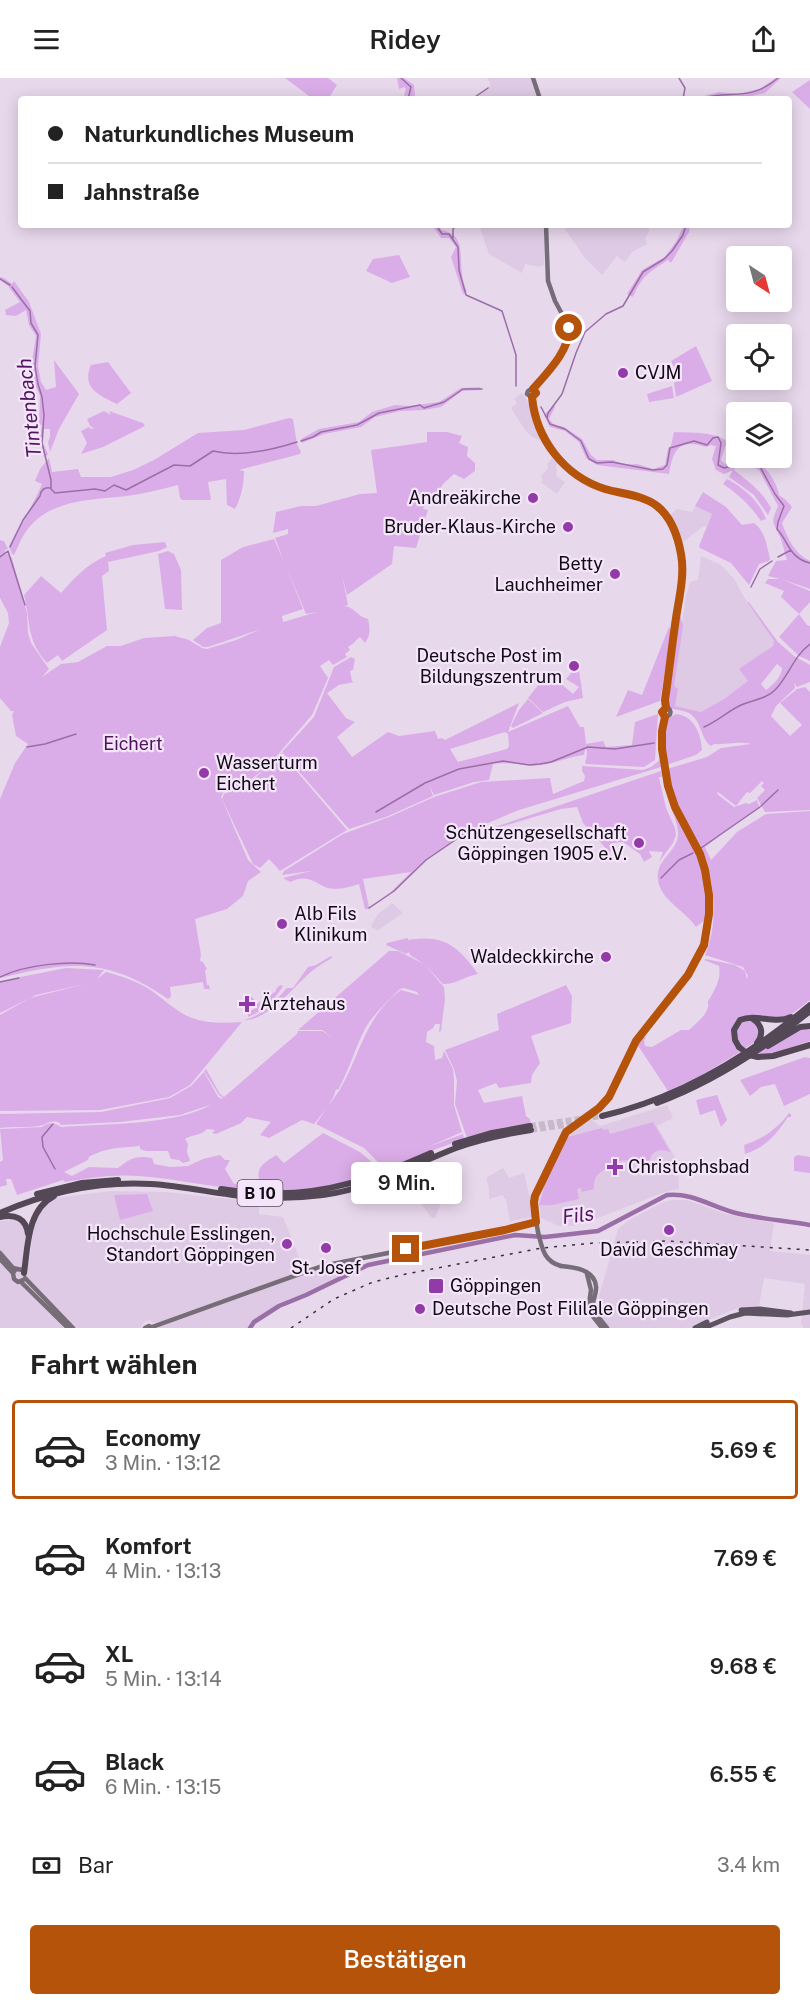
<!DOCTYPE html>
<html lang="de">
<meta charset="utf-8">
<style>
:root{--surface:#fff;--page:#f6f6f6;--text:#222;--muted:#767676;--line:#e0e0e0;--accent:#b45309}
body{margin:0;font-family:"Public Sans",sans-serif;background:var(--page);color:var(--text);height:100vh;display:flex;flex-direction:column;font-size:22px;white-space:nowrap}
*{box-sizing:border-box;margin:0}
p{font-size:20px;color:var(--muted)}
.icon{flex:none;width:33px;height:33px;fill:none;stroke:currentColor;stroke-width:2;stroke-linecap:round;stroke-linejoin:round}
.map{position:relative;height:1250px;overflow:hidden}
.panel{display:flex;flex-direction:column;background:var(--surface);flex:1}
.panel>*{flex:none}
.banner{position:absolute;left:18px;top:18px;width:774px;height:132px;border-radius:6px;box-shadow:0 3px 15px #0003;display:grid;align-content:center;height:132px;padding:0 30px;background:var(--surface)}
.needle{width:39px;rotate:144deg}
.buttons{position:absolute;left:726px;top:168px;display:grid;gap:12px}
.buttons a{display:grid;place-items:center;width:66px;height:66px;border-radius:6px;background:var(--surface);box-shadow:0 3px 15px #0003;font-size:30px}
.end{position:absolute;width:27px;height:27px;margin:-14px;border:8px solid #b45309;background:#fff;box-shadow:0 0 0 3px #fff}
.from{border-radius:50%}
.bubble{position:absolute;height:42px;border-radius:6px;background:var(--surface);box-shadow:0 3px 15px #0003;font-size:20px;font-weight:600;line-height:42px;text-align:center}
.banner b{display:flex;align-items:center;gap:21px;height:57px;font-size:22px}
.banner b+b{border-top:2px solid var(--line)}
.banner i{width:15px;height:15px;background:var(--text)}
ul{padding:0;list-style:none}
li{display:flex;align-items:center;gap:18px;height:99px;margin:0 12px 9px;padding:0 18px;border:3px solid transparent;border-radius:6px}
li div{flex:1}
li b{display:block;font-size:22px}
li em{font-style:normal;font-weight:600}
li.on{border-color:var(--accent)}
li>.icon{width:54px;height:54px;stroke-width:1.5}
h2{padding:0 30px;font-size:27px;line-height:72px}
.pay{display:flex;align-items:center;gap:15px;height:66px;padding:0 30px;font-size:22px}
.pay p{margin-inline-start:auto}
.action{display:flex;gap:12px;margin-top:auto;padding:12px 30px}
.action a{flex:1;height:69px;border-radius:6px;background:var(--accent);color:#fff;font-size:24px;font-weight:600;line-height:69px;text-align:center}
header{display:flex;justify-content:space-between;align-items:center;height:78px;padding:0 30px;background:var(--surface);font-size:27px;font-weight:600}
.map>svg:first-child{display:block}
</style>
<header><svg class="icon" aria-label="menu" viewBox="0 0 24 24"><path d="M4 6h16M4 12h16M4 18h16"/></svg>Ridey<svg class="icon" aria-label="share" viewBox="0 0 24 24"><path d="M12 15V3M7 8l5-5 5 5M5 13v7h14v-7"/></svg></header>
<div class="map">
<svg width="810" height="1250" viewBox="0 0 810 1250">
<rect width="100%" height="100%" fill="#e8d8ec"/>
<!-- built -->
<path fill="#decae4" d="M487,0H530L537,21H470L491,7Z
M479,147H544V187L540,189L525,186L522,195L489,176Z
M562,147H649V153L645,161L647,166L632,174L625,184L617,178L602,197L585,180Z
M522,315L530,327L533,339L541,359L539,362L532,359L525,352L511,330L517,325L514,321Z
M552,380L558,385L556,389L557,391L556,398L565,404L557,416L541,404L543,402L541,398L548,390L547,386Z
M695,428L712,436L707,448L702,449L681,466L670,437L677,431L692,434Z
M701,478L721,487L735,502L744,519L774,563L773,568L740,591L749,603L724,621L701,634L674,628L677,611L673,609L686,518L690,504L698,502Z
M392,825L403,835L377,853L375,850L373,851L371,848L378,836Z
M667,1027L673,1040L657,1048L678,1084L679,1111L665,1114L585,1145L572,1148H559L541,1140L539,1124L547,1099L566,1062L574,1051L590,1041L600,1048Z
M503,1090L509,1100L524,1095L529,1116L533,1120L532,1139L510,1143L506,1121H504L503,1117L489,1121V1110L486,1100Z
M440,1104L443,1120L435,1140H432L414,1117L427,1107Z
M111,1113L165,1114L259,1124V1136L283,1139L305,1194L340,1185L345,1195L253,1244L249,1250H158L156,1244L153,1245L150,1242L145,1243L140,1250H0V1143L13,1142L20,1145L26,1152L27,1163L23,1183L29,1185L35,1142L42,1130L56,1120Z
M687,1122L726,1136L774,1145L770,1173L810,1177V1250H804L801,1246L805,1206L764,1200L759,1228L735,1231L689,1250H609L595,1232L618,1151L629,1142L661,1125L672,1122Z"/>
<!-- green -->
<path fill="#dbade8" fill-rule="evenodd" d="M285,0H328L337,7L328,21H313Z
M397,0H404L414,7L415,17L413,21H403L406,11L404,9L399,11Z
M776,0H781L765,15L743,20L732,19L693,21L719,14L737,16L760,11Z
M810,2V31L792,14Z
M432,147H440L441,152C466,157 459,176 462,195C462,201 465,208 467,214L463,216L451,179L456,169L449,160H441Z
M684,147H690L689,154L671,185L668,182C649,194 642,198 633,219L627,216L642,192L665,179L677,162Z
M399,177L410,199L392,205L366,193L373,181Z
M0,199L4,200L12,206L14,203L29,224L41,256L38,288L41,304L46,312L56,309L54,282L79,316L59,351L50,374L48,364L50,359V351H44L43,365L48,376L45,380L39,353H41L42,347L39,346L40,318L34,304L32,283L36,258L29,247L26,232L16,238L6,237L5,232L20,224L8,208L0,202Z
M696,268L712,303L676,319L674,305L680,302L671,283Z
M108,284L131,315L117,326C99,317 81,310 91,287Z
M672,308L674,320L649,324L647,316Z
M480,309L481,312L462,313L441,329L424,332L400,333L375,339L361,349L324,356L302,365L301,361L319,351L359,344L372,334L395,327L409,328L439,324L461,310Z
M554,327L555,329L549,341L553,346L564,349L582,361L591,377L597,382H613L625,387L637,386L653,391L665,387L668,370L671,368L674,354C691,355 712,353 727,363L721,382L725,386L729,384L736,369V380H741L734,392C749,404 762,413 771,430L768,437L754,417L729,399L733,392L724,396L716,392L712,381L716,368L711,367L706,369C679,360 673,372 669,396L597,387L586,380L579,364L565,353L550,349L544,337Z
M104,333L111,337L109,333L143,345L145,348L103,369L81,376L87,365L81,353L89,349L91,351L94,350L90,348L87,341Z
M289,340L293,341L297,366L301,374L300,376L239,392L244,393C244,406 241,420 235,431L227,427L226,401L208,404L211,422H182L180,420L178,407C161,411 144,416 127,418C91,422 47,421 25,455C20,462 18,470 14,477L12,476L9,468C19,447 33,428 42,406L35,403L40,391L49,380L52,394L78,391L81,399H111L133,392L154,382L198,355L244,352Z
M427,354H447L462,358L459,365L468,369L467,378L475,385V393L464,401L454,396L443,406L433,422L428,420L423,431L428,432L416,470L394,468L392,486L347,517L342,497L348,527L344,528C353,528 358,539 368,541C370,551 371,556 365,565L360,559L355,563V564L348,569L350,572L345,576L347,579L333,587L329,582L320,588L328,600L312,637L268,688L248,704L223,715L221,719L248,782L261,794L248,803L243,818L227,831L195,841L201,877L200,883L203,884L207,891L205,892L207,907H209L210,911H204L203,904L170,909L171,919L168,921C108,879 69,883 0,900V721L15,685L28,666L16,658L12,637L14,633H11L0,620V569L9,545L8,535L0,520V462L4,463L8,471L5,472V475L8,476L12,480L27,535L28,555L31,565L49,591L42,599L61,586L78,584L107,568H121L144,560L175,558L189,562L202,570L207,571L236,562L261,551L208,569H203L193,562L207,550L221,545V482L243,469L274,461L284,484L275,460L288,456V451L273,455L276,434L301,428H316L360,416L377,415L371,372L427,364ZM286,488L306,536L317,534L283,544L282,538L303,531Z
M745,380C760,379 777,402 779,417L786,422L792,429L782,445C788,461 794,475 810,483V511L781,501L810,513V524L799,536L807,547L810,548V583L799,578L779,559L799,536L781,519L784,513L765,505L768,501H780L768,498L776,483L787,482C784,474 783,464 779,457C772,442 771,445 778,428L759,392L750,388Z
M727,401C744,410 759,423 766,441L761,443C751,428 738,416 723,406Z
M703,414L726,429L742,447L754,445C765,453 767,468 770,481L769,483L759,486L749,507L731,485L700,470L699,468L712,436L695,428Z
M165,464L167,469L159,473L108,484L109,493L102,498L107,552L62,583L58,577L47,585C26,561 31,546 24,517L41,498L61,515C75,499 86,487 106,478L105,475L133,467Z
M168,473L174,476L181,492L182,532L165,531L158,476Z
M748,523L778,564L794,578L810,587V604L797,609L794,605L795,610L776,628L771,638L790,658L802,647L780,625L797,611L805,609L810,614V732L765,734L757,720L765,712L761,708L764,705L762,703L750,715L747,714L736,728L718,714L717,716L734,729L746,725L749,726L757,722L760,730L741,742L705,769L711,782L737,754L766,736L810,733V922L788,939L738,941L732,950L737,971L740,974L702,997L668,1013L637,966L643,958L646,960L644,962L645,968L652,969L681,952H689C695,946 706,938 708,929C709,922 706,926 710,920C716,909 721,901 719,888L704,882L706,881L735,887L745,893L747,901L748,898L743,889L705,877C718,849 715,805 704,777C696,758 683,742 676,723C672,713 670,702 667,691L707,679L721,670L751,666C739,663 726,667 714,666L711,668C700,660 702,643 689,635C683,632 676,632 670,630L668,627L680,536L683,548L674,608L678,611L675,628L701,634L724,621L748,603L739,591L773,568L774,563L748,525ZM777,586L782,590C782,598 773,607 766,612L761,606Z
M669,549L672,553L660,623L616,639L628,612L642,617Z
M351,579L355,581L353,592L350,593L352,603L354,604L339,607L327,615L346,640L355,644L337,659L352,679L388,654L399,658L435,653L438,661L442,660L445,662L519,625L508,654L568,628L580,649H584L586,666L603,663L606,669L632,667L635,644L658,636L655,682L644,689L585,686L587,676L586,668L584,677C568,679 556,685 541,687C525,689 509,683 493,686L489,702L474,704L434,717L429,707L433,718L386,739L349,751L282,674L314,639L334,589ZM505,654L508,656L509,668L507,671L458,684L450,671Z
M576,584L578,585L583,620L565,624L543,634L528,620L550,592L561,601L559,604L573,616L579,609L566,601L576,589L574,587Z
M528,621L543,635L513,650L511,648L519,632Z
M676,636C694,638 701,655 702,672L696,677L666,687L663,652L667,641Z
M281,675L347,752L280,793L269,781L260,790L253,786L222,721L224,716L250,705Z
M660,682L661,689L519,732L469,753L423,784L395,813L369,831H365L359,806C352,808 343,811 335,811C318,811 312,793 290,804L283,800L311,793L282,797L284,793L343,756L389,739L434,719L481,704L550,700L553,716L584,703L585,698L582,693V688L643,692L651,689ZM411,794L387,818L369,829L363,801Z
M661,693L662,699H659L660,704L666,730L675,750L676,757L673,765L659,784L663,774L649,773L652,779L644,784L640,776L623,764L612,765L610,775L583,745L577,729L561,731L490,752L492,750Z
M667,717L699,779L706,814V841L696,849C686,834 665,824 659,807C652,782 676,777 678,757C679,746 670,729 667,717Z
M408,860V862C444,856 458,868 478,896C466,898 454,907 443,906L424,886L410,877L409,874L406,876L386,867L387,865Z
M389,873H398L424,886L444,909L445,921L441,953L439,954L440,946H435L433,950L427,954L426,964L434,968L435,982L442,980L444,973L453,991L454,1001V1027L462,1054L428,1069L463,1056L464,1061L436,1071L391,1091H387L389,1088L384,1090L364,1070L316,1046L326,1031L314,1046L302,1042L269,1060L260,1057L271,1044L247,1039L241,1045L216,1056L212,1055L215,1052L207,1051C201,1058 193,1056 185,1061L188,1066L187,1074L190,1083L183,1085L179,1082L171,1081L168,1073H146L140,1071V1068C120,1070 107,1069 89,1079L88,1082L64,1094L72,1098L89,1089L118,1090C130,1080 137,1077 152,1080L154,1086L170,1089L188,1088L203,1081L220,1077L225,1082H230L225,1091L234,1106L259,1101C256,1088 266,1084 276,1077L284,1085L323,1055L360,1074L383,1094C346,1106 308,1113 270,1113C226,1113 182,1101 138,1098C113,1096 89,1100 65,1104L63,1102L17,1117L11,1101H6L7,1107L0,1109V1084L3,1082L0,1051L42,1049C48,1044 54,1044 61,1049C100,1046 178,1047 210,1027L180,1037L120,1044L61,1047C60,1046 59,1044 57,1044C50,1042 45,1047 39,1048C27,1050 12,1048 0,1050V1036L101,1034L170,1020L191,1008L204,994L218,1019L222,1021L223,1020L219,1017L204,993L206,991L220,1016L224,1019L297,956L298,953H322L332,959L322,952H298ZM404,910L417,914L419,917L401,912C359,942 359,992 328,1028L334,1018L336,1011L338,1012C349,992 355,970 365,951C374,935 388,923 400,911Z
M331,878L332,880C325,884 318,888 312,893C294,908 268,943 244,942C264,937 275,923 287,910H293L308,889L316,887Z
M66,890L104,892L97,901L106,894C121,898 136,903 149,911C163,920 176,934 192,940C208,946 224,945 242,944L190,1007L169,1019L100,1032L0,1033V937L30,920L85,906L36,917L0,935V903Z
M280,907L283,908C274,922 264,933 248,939V934L256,930L250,924L251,922L248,918L252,919L257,926L276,913V911Z
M566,907L572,918L571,945L531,958L540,985L532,997L531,1005L499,1010L496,1005L478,1012L484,1025L522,1018L526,1038L530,1041L531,1046L467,1060L455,1026L457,1003L454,991L445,972L499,952L497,936Z
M750,941L756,945L760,956L755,964L744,971L735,956L739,944Z
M810,949V963L769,977L755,976L796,953Z
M805,979L810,980V1016L784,1028L775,1006L761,1009L750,1018L740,1002Z
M717,1017L727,1042L721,1049L715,1032L700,1037L696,1022Z
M789,1035L791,1036V1039H788C775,1058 767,1068 745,1076L744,1067C763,1061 777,1051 789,1035Z
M653,1044L671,1075C663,1070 652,1072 650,1082L645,1084L640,1081L620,1083L618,1088C603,1091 593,1095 594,1111L582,1114L581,1110L577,1111L579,1121L553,1127H539L547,1099L568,1059L602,1050L604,1052L608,1051L610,1056Z
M798,1077L810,1079V1095L794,1093V1079Z
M147,1116L153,1133L120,1142L114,1117Z"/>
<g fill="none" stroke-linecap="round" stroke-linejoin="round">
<!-- stream -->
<path stroke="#9a6ea6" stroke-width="1.5" d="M401,0L411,9L408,21
M679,0L685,10L683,21
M472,21L488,10
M699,21C731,11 748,25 778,0
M436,147L442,156H449L458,169L459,192L466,217L502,233L516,277V308
M453,160V151L457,147
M0,201L10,207
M12,209L30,233L31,245L38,257L35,288L38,306L42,319L44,337L42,365L51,402V411L55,415L95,411L105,413L114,407L126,412L174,387L190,388L213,373C238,379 272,372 297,364
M541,329L550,346L565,351L581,363L589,381L597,385L612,384L653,392L663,391L667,387L670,370L694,363L707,367L713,360L718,359L721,365L718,387L724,390L732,388L736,379
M547,340L548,335L562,316L576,275L585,254L606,236L623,228L643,194L664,181L672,173L683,157L686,147
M301,363L313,359L321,354L357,347L379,335L420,327L424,330L444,324L463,311H482
M750,380L752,385L759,387L775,416L784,428L778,444L777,451C789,464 789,480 810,485
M10,469L23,442L40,418C41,412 44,409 50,410
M0,479L8,473L25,527
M778,479L791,472
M751,509L760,491L772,483
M704,649C718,643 728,633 741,627C752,622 767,621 776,611C789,597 794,578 810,566
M27,669L45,666L76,656
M761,728L778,712
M376,734L425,705L459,691L503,683L529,687L540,686L551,684L588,669L615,671L654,665
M701,770L760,729
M661,800L679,782L693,775
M369,830L394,813L426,782L464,756
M0,899C24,887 69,882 95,887
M0,904L19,900
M53,1046L42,1059L43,1069L55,1091"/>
<!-- river -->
<path stroke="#9a6ea6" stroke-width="4.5" d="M250,1250L254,1244L279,1228L306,1217L368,1187L515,1157L545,1159L598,1153L667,1117C693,1114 715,1131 740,1136C763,1141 787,1143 810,1147"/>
<!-- trunk-tunnel -->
<path stroke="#c8b9cb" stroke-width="6" stroke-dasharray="6 3" stroke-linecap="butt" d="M530,1048L602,1038
M531,1052L572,1046"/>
<!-- secondary -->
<path stroke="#766d79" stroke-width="4.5" d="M533,0L540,21
M533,311L564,272L569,257L568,247L555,223L548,203L546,147
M532,319L536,315L531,311L528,313L527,316L532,319C536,361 564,398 605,411C622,416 643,417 657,428C671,439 678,459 681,476C685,497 679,520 677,540C673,567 669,595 665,622L666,629
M661.5 634a4.5 4.5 0 1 1 9 0a4.5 4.5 0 1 1-9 0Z
M538,1154L534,1131L535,1118L566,1054L597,1032L609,1019L635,963L694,888L701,873L707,853L709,817L703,784L675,729L665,697L662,653L665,639
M0,1175L13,1190L22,1192L24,1195
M0,1181L13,1195
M561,1188C573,1189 594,1191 596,1208C597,1215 592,1224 592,1231L607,1250
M16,1191L13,1195L14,1201L18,1204L23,1202
M587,1196L591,1212L588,1232L602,1250
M25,1200L73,1250
M21,1204L68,1250
M152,1249L322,1188L505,1152L536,1144
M145,1250L149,1248L153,1250"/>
<!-- primary -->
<path stroke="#5e5361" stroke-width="5" d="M741,1232L760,1231L791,1235
M695,1250L707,1244
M704,1250L730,1239L745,1235L787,1237L810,1234"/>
<!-- trunk -->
<path stroke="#544857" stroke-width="6" d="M753,941C762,947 764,956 757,965
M768,968L800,949L810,948
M739,969L735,962L734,952L740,942C757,935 774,947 791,939
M758,979L773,978L810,967
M657,1025C713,1004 764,971 810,933
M602,1038C680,1020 749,978 810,927
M455,1066L492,1055L530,1048
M221,1111L243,1114
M265,1115C325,1118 377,1099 431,1075
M37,1116L82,1105L118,1102
M0,1135C48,1114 99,1103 151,1106C184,1108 217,1116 250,1119C275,1121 299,1120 323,1117C370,1111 412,1087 456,1070C480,1061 505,1056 531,1052
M0,1139C15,1136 26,1140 28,1156
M24,1195C28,1168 27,1132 54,1118"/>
<!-- rail -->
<path stroke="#373039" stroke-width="1.5" stroke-dasharray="3 6" stroke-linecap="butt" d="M291,1250L334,1221L373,1204L406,1196L542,1170L594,1165L668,1163L810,1172"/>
<!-- secondary-bridge -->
<path stroke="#766d79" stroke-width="4.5" d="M538,1154C542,1169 543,1183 561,1188"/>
<!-- trunk-bridge -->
<path stroke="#544857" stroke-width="6" d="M739,969L749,977L758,979"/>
</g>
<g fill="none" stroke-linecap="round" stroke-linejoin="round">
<!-- route -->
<path stroke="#b45309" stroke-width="8" d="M406,1171L505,1152L536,1144L534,1124L535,1118L566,1054L599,1030L609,1019L636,963L688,897L704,867L709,836V817L705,792L700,776L675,729L668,708L662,671V653L665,639L662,634L666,630L665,622C669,595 672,567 676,540C679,520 685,497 681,476C678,459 671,439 657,428C643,417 622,416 605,411C564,398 536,361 532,319L536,315L533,311C547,295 570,272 569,250"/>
</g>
<!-- markers -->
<g fill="#923ba8" stroke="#f5e5fa" stroke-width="2">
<circle cx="623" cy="295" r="6"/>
<circle cx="533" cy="420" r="6"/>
<circle cx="568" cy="449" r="6"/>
<circle cx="615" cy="496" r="6"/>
<circle cx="574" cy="588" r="6"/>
<circle cx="204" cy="695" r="6"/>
<circle cx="639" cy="765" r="6"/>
<circle cx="282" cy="846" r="6"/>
<circle cx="606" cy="879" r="6"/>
<path d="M244 917h6v6h6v6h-6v6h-6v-6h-6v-6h6z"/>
<path d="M612 1080h6v6h6v6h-6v6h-6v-6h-6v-6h6z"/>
<circle cx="669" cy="1152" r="6"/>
<circle cx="287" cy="1166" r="6"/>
<circle cx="326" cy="1170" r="6"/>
<rect x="428" y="1200" width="16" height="16" rx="3"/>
<circle cx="420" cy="1231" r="6"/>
</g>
<g text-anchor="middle" stroke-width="4.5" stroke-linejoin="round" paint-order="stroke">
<!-- shield labels -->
<rect fill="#f5e5fa" stroke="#554c58" stroke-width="1.5" x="237.5" y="1102" width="45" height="26" rx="4.5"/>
<g font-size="16" font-weight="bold" fill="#100b12">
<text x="260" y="1121">B 10</text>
</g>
<!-- poi labels -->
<g font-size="18" fill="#100b12" stroke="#f5e5fa" text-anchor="start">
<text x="635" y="301">CVJM</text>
<text x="521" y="426" text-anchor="end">Andreäkirche</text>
<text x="556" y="455" text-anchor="end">Bruder-Klaus-Kirche</text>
<text x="603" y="492" text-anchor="end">Betty<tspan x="603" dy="21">Lauchheimer</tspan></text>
<text x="562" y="584" text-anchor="end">Deutsche Post im<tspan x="562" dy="21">Bildungszentrum</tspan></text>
<text x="216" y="691">Wasserturm<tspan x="216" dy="21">Eichert</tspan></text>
<text x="627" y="761" text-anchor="end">Schützengesellschaft<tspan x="627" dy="21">Göppingen 1905 e.V.</tspan></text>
<text x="294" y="842">Alb Fils<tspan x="294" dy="21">Klinikum</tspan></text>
<text x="594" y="885" text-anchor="end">Waldeckkirche</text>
<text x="260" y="932">Ärztehaus</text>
<text x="628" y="1095">Christophsbad</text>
<text x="275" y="1162" text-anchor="end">Hochschule Esslingen,<tspan x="275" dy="21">Standort Göppingen</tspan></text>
<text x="669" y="1178" text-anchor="middle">David Geschmay</text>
<text x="326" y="1196" text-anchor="middle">St. Josef</text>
<text x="450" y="1214">Göppingen</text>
<text x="432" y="1237">Deutsche Post Fililale Göppingen</text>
</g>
<!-- park labels -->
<g font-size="18" fill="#4d145b" stroke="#f5e5fa">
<text x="133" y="672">Eichert</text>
</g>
<!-- water labels -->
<g font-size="20" font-style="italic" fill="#4f165c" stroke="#f5e5fa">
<text transform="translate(29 330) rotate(-96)" y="7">Tintenbach</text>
<text transform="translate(578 1137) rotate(-7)" y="7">Fils</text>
</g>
</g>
</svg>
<div class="buttons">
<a><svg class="needle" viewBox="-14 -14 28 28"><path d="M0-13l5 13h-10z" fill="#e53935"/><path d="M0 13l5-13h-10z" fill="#767676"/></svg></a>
<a><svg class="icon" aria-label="locate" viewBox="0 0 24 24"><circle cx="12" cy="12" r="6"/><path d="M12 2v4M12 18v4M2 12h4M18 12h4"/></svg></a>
<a><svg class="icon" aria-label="layers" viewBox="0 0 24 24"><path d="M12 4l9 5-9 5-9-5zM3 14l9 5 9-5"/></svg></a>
</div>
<i class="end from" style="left:569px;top:250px"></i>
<i class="end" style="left:406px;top:1171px"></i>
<div class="bubble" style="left:351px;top:1084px;width:111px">9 Min.</div>
<div class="banner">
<b><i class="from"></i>Naturkundliches Museum</b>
<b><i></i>Jahnstraße</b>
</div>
</div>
<section class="panel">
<h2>Fahrt wählen</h2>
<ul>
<li class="on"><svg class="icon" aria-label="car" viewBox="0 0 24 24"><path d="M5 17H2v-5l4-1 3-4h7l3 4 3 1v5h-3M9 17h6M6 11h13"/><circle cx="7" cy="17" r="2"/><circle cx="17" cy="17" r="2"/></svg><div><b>Economy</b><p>3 Min. · 13:12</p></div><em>5.69 €</em></li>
<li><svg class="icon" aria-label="car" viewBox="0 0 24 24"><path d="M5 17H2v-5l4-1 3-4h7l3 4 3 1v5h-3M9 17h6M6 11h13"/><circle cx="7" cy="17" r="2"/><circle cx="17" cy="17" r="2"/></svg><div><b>Komfort</b><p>4 Min. · 13:13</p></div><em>7.69 €</em></li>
<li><svg class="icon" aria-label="car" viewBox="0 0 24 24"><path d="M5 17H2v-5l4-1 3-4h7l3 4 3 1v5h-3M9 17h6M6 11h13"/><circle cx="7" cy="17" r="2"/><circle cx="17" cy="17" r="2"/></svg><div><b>XL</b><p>5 Min. · 13:14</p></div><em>9.68 €</em></li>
<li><svg class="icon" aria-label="car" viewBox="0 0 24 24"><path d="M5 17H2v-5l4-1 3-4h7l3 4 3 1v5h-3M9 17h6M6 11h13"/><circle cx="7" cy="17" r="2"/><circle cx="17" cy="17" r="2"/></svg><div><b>Black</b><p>6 Min. · 13:15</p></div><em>6.55 €</em></li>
</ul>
<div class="pay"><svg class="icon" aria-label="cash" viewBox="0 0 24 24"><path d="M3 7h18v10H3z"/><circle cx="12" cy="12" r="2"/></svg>Bar<p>3.4 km</p></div>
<div class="action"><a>Bestätigen</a></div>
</section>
